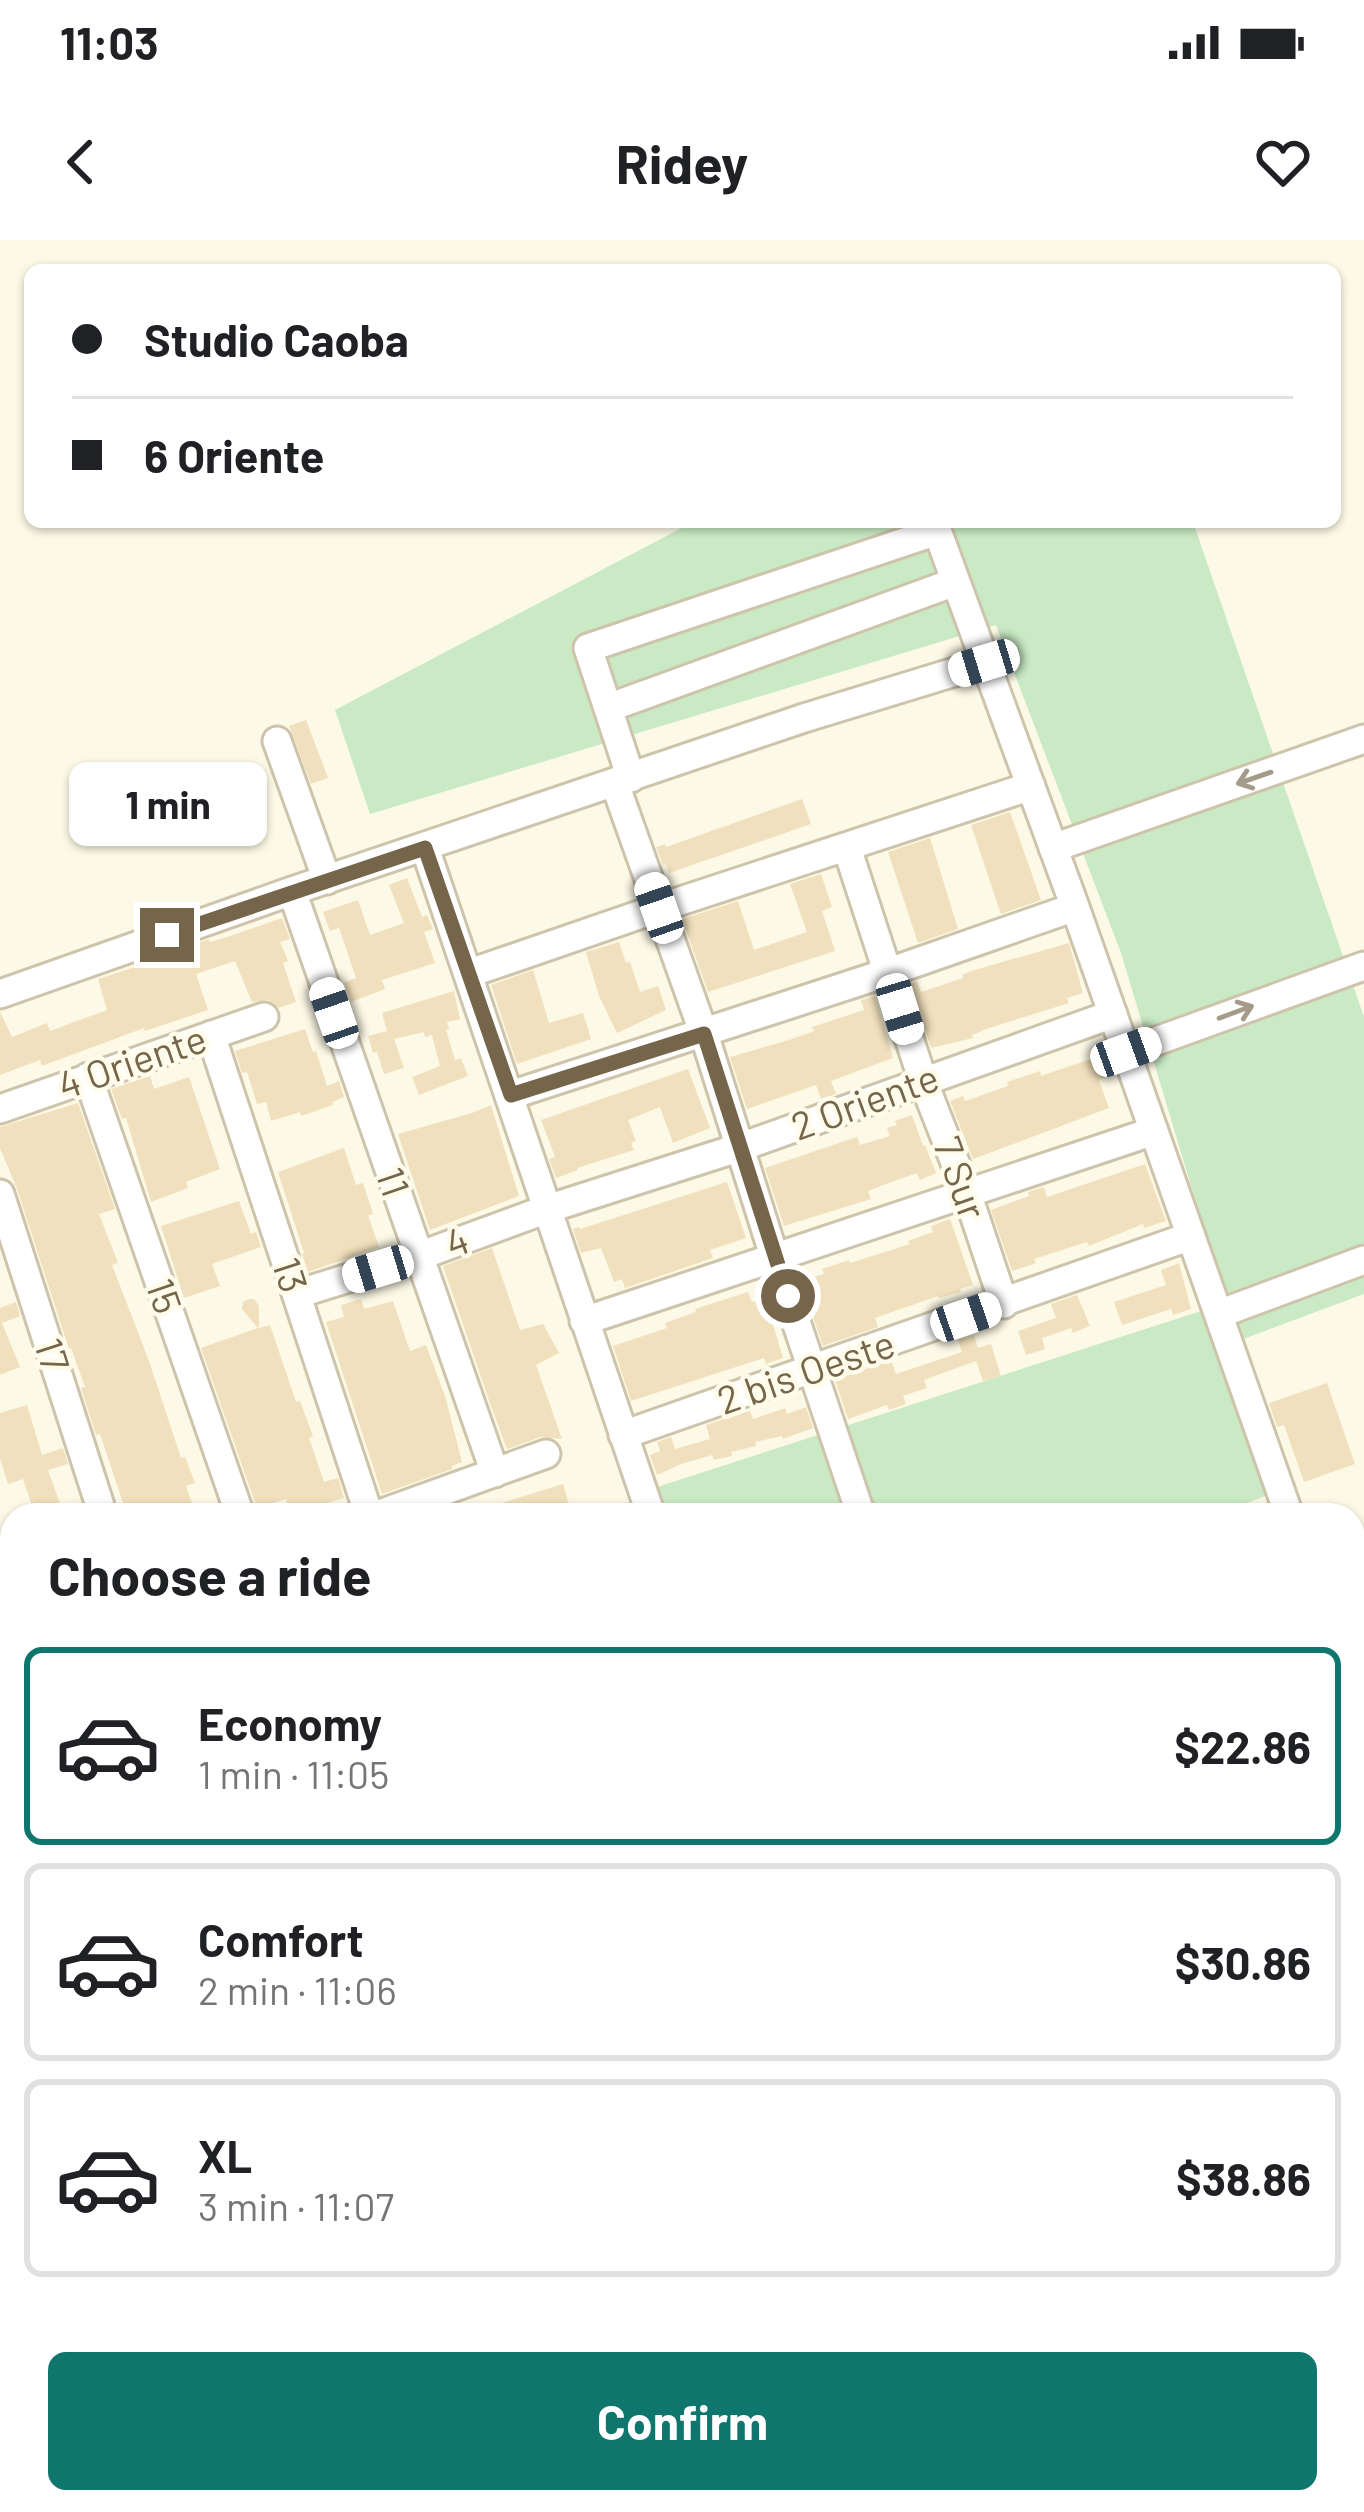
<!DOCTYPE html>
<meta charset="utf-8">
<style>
:root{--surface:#fff;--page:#f6f6f6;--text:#202124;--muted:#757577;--line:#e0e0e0;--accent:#0f766e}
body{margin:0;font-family:Barlow,sans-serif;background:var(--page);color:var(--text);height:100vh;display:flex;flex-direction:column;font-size:45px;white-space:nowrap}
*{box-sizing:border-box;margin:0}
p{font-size:39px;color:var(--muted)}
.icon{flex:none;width:66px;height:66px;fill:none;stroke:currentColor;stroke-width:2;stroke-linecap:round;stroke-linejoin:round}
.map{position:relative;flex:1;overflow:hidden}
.side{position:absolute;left:0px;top:1263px;width:1365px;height:1011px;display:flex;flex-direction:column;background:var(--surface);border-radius:36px 36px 0 0;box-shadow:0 3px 9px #0004}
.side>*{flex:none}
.top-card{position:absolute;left:24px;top:24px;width:1317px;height:264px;border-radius:18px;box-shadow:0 3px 9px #0004;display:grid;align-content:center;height:264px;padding:0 48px;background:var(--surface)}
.end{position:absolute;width:54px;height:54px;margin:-27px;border:15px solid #75654b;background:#fff;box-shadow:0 0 0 6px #fff}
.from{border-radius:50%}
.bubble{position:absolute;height:84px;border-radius:18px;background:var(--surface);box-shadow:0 3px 9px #0004;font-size:39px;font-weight:700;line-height:84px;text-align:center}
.car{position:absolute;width:36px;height:72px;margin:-36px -18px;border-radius:15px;box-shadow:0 0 9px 3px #0007;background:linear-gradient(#fff 24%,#345 0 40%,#fff 0 76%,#345 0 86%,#fff 0)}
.top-card b{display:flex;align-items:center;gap:42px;height:114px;font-size:45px}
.top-card b+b{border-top:3px solid var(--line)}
.top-card i{width:30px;height:30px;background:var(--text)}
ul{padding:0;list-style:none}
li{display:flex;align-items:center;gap:36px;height:198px;margin:0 24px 18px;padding:0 24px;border:6px solid var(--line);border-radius:18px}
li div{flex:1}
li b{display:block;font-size:45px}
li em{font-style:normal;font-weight:700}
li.selected{border-color:var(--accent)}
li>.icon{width:108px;height:108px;stroke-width:1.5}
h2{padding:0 48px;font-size:54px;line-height:144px}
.action{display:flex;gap:24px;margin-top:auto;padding:24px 48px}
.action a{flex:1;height:138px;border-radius:18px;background:var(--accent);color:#fff;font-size:48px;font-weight:700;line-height:138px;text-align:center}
.status{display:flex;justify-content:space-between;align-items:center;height:84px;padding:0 60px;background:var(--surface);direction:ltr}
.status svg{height:33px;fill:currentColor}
header{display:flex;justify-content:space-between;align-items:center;height:156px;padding:0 48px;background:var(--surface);font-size:54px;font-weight:700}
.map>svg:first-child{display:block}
</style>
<div class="status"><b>11:03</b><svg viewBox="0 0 49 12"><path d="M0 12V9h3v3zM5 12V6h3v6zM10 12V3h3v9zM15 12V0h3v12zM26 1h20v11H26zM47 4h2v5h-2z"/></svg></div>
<header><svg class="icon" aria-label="back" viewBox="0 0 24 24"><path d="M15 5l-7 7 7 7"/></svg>Ridey<svg class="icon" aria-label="heart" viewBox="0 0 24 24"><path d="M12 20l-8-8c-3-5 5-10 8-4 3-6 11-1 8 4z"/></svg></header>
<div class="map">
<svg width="1364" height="2272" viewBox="0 0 1364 2272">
<rect width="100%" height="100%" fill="#fcf9e6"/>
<!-- green -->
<path fill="#c9eac4" d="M693,282H1193L1364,777V1054L1243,1099L1273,1253L1215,1275H662L651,1249L1201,1071L1184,1012L1204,989L1121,713L996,385L370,574L335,470Z"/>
<!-- building -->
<path fill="#f1e0bd" d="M306,480L328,538L311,544L289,486Z
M802,559L811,584L669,633L666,624L663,625L656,607L665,604L666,607Z
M1010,572L1041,660L1001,674L971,585Z
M930,598L958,689L918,703L888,612Z
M821,634L832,667L822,671L835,711L708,752L682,679L738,661L754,710L807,692L790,644Z
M407,638L422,677L427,675L433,689L424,692L435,723L382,740L385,749L351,762L344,743L356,738L339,688L330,691L323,672L358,660L370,695L404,683L389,645Z
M282,678L290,699L280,702L288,721L283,723L296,762L279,768L268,760L252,762L235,721L196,734L208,770L145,791L144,788L42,826L40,820L0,835V772L12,797L47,783L50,791L107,770L98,739L191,709L190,706L209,699L210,702L224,698Z
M619,702L626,723L630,722L640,752L658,746L666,770L617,793L599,756L586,712Z
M1069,703L1083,753L1067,758L1069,763L989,788L972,795L973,798L931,808L910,744L917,741L921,752L963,738L962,735L971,731Z
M533,730L549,783L583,773L591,799L517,824L491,745Z
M454,751L460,779L447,782L449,789L446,790L455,820L461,818L468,836L419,855L412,837L440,826L432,795L425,797L424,792L394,799L404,828L384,834L377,812L373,813L368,796L387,791L382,773Z
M875,756L893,818L831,841L836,854L821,859L816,845L747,869L730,817L789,800L814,791L812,787L864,770L861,760Z
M305,789L313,812L316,811L327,846L339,841L344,857L332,862L333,865L301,876L300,872L271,881L266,862L257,864L247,832L242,833L235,811Z
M1102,815L1109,836L1099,840L1109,868L973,919L950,861L963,856L965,861L1008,846L1007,842L1040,831L1041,836Z
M688,829L710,888L673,903L660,867L628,880L636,901L631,903L634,910L577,928L578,930L556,938L549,919L555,917L541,880Z
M150,836L154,849L189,837L220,929L186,942L188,948L151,962L126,878L122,879L111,849Z
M78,863L115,969L99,974L118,1023L112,1025L149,1121L181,1218L185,1217L195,1243L186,1246L196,1275H127L100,1194L96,1195L81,1148L85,1147L71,1108L69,1109L17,949L0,908V887Z
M491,865L519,956L430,990L398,894L472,873Z
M912,875L923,906L925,905L936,933L920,940L917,933L883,945L868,951L871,959L784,986L765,928L857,897L860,905L890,896L887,888L897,885L895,881Z
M344,908L356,945L363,943L373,974L368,975L379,1007L308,1032L302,1014L304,1013L278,932Z
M1145,924L1166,981L1144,988L1143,984L1089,1006L1087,1002L1034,1019L1036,1023L1012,1031L991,970L1029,956L1028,952L1044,947L1047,957Z
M727,942L746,998L710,1010L713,1018L625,1048L622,1039L614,1042L601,1008L581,1013L573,989L579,987L580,989Z
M239,961L251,994L256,992L261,1007L212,1024L220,1046L184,1058L161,986Z
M950,979L973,1045L960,1049L961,1052L939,1058L938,1056L875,1078L878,1087L823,1106L801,1041L824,1034L822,1029L849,1020L850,1023L910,1004L908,1001L933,992L931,986Z
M492,1008L520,1090L543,1084L559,1113L536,1125L562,1199L541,1197L507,1209L492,1169L443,1026Z
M1179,1023L1191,1069L1173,1075L1171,1069L1122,1085L1114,1062L1166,1045L1161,1030Z
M748,1052L752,1062L768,1057L774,1073L770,1075L783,1118L766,1124L764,1118L631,1161L613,1106L667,1088L665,1083L696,1072L695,1069Z
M1077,1055L1090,1086L1073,1093L1071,1088L1042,1098L1045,1109L1026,1115L1018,1091L1056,1078L1051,1064Z
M249,1059H254L259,1066V1088L270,1085L296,1162L300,1161L313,1196L309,1198L324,1242L338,1238L344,1258L291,1274L286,1259L257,1268L201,1108L258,1088L242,1069L243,1062Z
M361,1059L364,1069L393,1061L410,1111L426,1105L445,1156L462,1222L452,1226V1229L382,1254L326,1082L344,1077L341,1065Z
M16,1062L20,1076L2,1083L20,1127L0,1135V1068Z
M974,1095L978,1108L991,1104L1001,1136L983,1141L976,1121L924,1140L927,1148L903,1156L906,1164L889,1170L887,1165L848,1179L835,1140L891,1120L896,1134L962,1112L958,1100Z
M1327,1143L1355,1224L1304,1242L1284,1185L1277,1187L1269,1163Z
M27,1165L42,1215L63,1208L68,1224L48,1230L64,1275H35L23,1239L8,1244L0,1218V1173Z
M806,1167L813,1188L783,1199L782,1196L755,1202L756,1206L731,1212L732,1216L714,1220L712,1215L681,1224L657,1235L650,1215L660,1211L657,1202L671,1197L675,1209L710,1199L706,1185L735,1175L750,1171L753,1179L785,1168L787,1174Z
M563,1244L571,1271L556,1275H473V1272Z"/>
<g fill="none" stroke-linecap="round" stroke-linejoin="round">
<!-- minor casing -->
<g stroke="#cec4ac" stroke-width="33">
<path id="minor" d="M934,282L1075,667L1289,1275
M608,468L955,342
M277,501L327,640
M631,538L588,408L937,291
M615,544L704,794L775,1019L861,1275
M425,608L651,1275
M847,608L923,841L967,953L1004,1064
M1053,608L1364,499
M292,651L495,1233
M470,733L659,668L1031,546
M0,754L292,651L804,478L984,423
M211,795L369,1275
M1126,812L1364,726
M88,837L240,1275
M511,855L889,732L1075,667
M0,869L264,777
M0,954L103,1275
M297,1054L419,1016L547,969L741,907L1113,774
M1219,1074L1364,1020
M584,1081L1154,891
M623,1195L1191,996
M377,1275L546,1214
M0,1482L12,1478
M0,1712L12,1707
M0,2112L12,2108"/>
</g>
<!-- major casing -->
<g stroke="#dedad4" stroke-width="39">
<path id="major" d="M0,1986L12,2023
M0,2053L12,2087
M93,2262L96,2272"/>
</g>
<!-- highway casing -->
<g stroke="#dedad4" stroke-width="45">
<path id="highway" d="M1353,1383L1364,1379
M1353,1425L1364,1422
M0,1841L12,1837
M0,1884L12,1879"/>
</g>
<!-- minor -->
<use href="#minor" stroke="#fff" stroke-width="27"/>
<!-- major -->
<use href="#major" stroke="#faf09f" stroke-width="33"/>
<!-- highway -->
<use href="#highway" stroke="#f5cc9d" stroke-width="39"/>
</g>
<!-- one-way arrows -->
<defs><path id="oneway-shaft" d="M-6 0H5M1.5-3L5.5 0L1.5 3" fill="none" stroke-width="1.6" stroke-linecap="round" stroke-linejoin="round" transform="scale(3)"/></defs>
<g stroke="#a59b8a">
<use href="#oneway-shaft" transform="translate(1254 538) rotate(161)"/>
<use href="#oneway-shaft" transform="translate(1236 772) rotate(-20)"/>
</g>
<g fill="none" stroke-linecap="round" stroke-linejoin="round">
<!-- route -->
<path stroke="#75654b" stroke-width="15" d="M167,695L425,608L511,855L704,794L788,1056"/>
</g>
<g text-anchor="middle" stroke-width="9" stroke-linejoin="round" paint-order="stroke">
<!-- street labels -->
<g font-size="39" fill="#75654b" stroke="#fffcec">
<text transform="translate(132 822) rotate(-19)" y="14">4 Oriente</text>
<text transform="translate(865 862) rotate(-20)" y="14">2 Oriente</text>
<text transform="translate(960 938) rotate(70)" y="14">7 Sur</text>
<text transform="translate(393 942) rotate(71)" y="14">11</text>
<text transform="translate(457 1002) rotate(-20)" y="14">4</text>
<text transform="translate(290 1035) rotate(72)" y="14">13</text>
<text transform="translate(164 1056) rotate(71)" y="14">15</text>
<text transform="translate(52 1115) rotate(72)" y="14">17</text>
<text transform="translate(806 1132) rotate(-19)" y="14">2 bis Oeste</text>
</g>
</g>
</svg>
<i class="end from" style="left:788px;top:1056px"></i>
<i class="end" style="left:167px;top:695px"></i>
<div class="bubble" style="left:69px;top:522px;width:198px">1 min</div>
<i class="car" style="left:984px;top:423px;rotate:253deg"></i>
<i class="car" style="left:659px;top:668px;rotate:341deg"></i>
<i class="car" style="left:900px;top:769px;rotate:163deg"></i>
<i class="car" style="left:334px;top:773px;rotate:341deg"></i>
<i class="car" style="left:1126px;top:812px;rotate:70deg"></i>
<i class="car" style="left:378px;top:1029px;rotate:253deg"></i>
<i class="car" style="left:966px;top:1077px;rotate:71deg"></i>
<div class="top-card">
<b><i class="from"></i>Studio Caoba</b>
<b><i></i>6 Oriente</b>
</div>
<section class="side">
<h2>Choose a ride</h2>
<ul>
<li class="selected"><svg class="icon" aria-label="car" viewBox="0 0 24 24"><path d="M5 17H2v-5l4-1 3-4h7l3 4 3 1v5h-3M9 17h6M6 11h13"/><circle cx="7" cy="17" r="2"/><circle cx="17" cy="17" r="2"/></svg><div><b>Economy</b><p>1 min · 11:05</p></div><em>$22.86</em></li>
<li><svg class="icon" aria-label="car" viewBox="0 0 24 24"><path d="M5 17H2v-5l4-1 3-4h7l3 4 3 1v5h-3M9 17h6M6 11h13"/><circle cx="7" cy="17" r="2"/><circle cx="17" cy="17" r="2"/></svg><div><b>Comfort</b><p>2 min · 11:06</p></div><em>$30.86</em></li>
<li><svg class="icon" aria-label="car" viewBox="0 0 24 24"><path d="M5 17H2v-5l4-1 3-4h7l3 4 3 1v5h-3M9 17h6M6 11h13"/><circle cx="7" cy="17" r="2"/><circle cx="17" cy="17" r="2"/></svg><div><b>XL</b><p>3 min · 11:07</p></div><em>$38.86</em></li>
</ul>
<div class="action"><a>Confirm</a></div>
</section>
</div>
